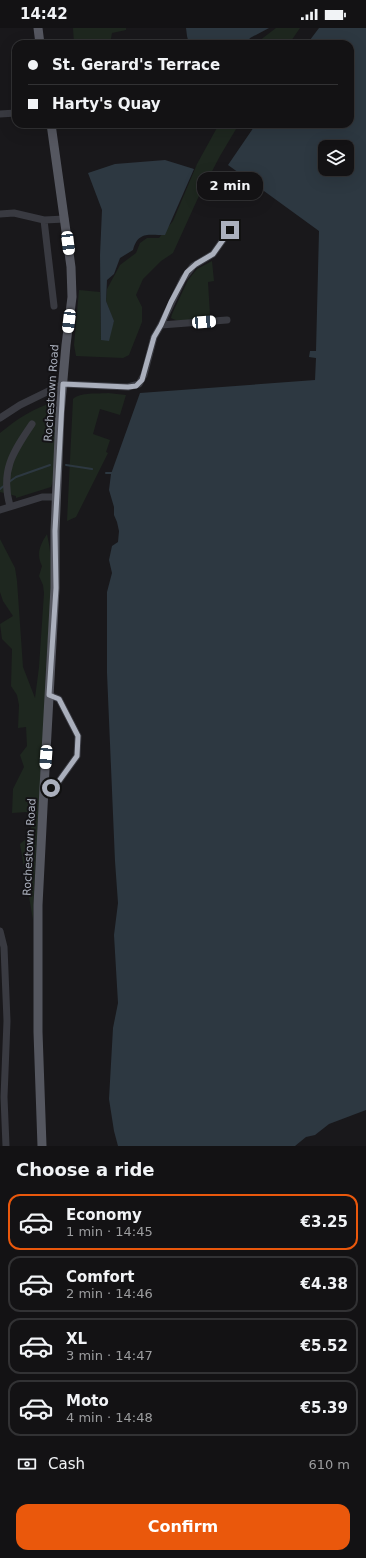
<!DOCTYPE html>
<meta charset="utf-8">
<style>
:root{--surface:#131214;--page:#202022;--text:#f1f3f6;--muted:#9d9ea0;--line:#323234;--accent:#ea580c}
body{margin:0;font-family:"DejaVu Sans",sans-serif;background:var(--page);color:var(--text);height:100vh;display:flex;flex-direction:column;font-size:15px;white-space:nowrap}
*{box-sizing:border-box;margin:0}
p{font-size:13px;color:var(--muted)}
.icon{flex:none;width:22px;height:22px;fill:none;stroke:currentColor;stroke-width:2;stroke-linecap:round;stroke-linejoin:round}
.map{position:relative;height:1118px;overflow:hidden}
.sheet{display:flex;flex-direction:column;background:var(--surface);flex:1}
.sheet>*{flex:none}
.top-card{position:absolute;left:12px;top:12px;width:342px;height:88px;border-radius:12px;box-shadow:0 4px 16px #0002,0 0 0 1px var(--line);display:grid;align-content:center;height:88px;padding:0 16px;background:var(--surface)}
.tools{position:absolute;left:318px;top:112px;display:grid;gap:8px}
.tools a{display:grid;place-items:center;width:36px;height:36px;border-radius:8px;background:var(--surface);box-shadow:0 4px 16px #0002,0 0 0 1px var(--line);font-size:20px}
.end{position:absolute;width:18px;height:18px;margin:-9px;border:5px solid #aaafbc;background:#111;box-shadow:0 0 0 2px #111}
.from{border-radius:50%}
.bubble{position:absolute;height:28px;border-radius:12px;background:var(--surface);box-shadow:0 4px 16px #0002,0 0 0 1px var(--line);font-size:13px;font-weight:600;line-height:28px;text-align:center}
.car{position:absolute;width:12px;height:24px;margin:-12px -6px;border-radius:5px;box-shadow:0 0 3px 1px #0007;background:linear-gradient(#fff 24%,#345 0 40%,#fff 0 76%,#345 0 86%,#fff 0)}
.top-card b{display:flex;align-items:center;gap:14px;height:38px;font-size:15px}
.top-card b+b{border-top:1px solid var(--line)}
.top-card i{width:10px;height:10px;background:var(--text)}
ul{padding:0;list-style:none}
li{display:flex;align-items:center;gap:12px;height:56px;margin:0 8px 6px;padding:0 8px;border:2px solid var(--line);border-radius:12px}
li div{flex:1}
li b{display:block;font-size:15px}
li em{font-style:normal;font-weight:600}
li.active{border-color:var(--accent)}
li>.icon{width:36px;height:36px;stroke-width:1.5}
h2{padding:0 16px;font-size:18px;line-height:48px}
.pay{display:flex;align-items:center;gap:10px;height:44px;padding:0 16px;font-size:15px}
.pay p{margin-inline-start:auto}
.button{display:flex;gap:8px;margin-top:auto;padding:8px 16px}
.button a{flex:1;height:46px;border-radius:12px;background:var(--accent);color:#fff;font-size:16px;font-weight:600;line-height:46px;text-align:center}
.status{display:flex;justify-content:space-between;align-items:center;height:28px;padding:0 20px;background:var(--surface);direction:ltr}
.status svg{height:11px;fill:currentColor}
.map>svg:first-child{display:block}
</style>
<div class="status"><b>14:42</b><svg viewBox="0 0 49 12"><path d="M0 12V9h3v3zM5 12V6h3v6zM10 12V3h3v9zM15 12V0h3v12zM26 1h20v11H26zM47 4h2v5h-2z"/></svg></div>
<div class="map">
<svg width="366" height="1118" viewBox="0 0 366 1118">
<rect width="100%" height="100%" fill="#19181b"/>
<!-- green -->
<path fill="#1e271f" d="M73,0H126V2L112,5L110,16H74Z
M276,0H300L289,16H255Z
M219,96H239L220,128L198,170L173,225L161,233L143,251L136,267L142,279V294L129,327L123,330L76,328L74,317L79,262L100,264L101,312L114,294L106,273L107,261L120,237L136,225L140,215L147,210H159L173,193L197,136Z
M212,233L214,253L208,254L210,287L206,290C196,291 180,296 171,290L172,286L188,252L197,241Z
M108,365L126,367L120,387L100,381L93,406L110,412L106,424L108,425L76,489L67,493L73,371C80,364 98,366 108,365Z
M54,374L57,389L54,450L51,459L16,470V468L0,464V405C17,391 34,380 54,374Z
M47,506C57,549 49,595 46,639C45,655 46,670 45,685C41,754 35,823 33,892L20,816L29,808L33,791L27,784L12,785L13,761L24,739L20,727L27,718L26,699L18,700L19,677L17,667L11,658L12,621L2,611L0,596L13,588L3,573L0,564V511L15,540L17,553L23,639L35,670L39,639L44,565L43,557L39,548L42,538C36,526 40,517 47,506Z"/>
<!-- water -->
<path fill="#2d3841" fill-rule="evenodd" d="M186,0H269L250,10L246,16H189L187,8Z
M319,0H366V1082L329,1096L315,1107L306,1109L295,1118H118L114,1103L109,1071L113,1000L118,975L114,907L118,875L115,833L107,645V564L112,545L109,532L112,518L118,514L119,503L117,494L114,487V479L109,462L111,446L140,365L315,352L316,330L309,329L310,323H316L319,203L228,137L256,96H350V16H307ZM325,119H347V141H325Z
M165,132L194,141L165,207C149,207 138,203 133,222L120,230L114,246L107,252L106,273L114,293L109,313L101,312L100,227L102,182L88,145L115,136Z"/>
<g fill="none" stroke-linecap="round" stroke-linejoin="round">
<!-- stream -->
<path stroke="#2d3841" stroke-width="2" d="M66,437L92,441
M106,445H113
M9,454L16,449L50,437
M0,461L5,457"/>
<!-- minor -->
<path stroke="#393a41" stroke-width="7" d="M0,86L16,85
M0,186L14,185L44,192L65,191
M44,192L54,278
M161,297L227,292
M0,390L20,377L63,356L128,359L139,356L144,347L154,309L161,297L183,251L193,238L213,226L230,202
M10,478C0,443 13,424 32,396
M0,482L42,469H57
M44,760H54L77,728L78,708L59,671L49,667
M0,903L4,919L7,993L4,1069L6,1118"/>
<!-- major -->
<path stroke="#555760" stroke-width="9" d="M38,0L40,16
M42,1118L38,1004V877L44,760L55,560V503L60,385L66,317L72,269L71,239L51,96"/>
</g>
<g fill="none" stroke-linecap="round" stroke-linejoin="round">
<!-- route -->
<path stroke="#aaafbc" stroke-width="5" d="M51,760H54L77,728L78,708L59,671L49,667L56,560L55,503L63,356L128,359L136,358L142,352L154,309L161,297L171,274L187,244L196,236L213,226L230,202"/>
</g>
<g text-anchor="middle" stroke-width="4" stroke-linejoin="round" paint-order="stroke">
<!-- street labels -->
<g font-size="11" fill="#aaafbc" stroke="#141316">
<text transform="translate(51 365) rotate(-86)" y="4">Rochestown Road</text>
<text transform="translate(29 819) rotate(-87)" y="4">Rochestown Road</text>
</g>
</g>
</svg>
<div class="tools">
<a><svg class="icon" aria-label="layers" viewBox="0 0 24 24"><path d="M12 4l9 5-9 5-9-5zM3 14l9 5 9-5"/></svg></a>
</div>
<i class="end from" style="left:51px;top:760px"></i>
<i class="end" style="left:230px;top:202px"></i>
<div class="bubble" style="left:197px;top:144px;width:66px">2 min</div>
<i class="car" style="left:68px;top:215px;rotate:173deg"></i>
<i class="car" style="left:69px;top:293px;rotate:187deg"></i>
<i class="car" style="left:204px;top:294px;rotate:86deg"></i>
<i class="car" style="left:46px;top:729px;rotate:184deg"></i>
<div class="top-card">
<b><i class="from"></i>St. Gerard's Terrace</b>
<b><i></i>Harty's Quay</b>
</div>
</div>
<section class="sheet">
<h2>Choose a ride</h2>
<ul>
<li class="active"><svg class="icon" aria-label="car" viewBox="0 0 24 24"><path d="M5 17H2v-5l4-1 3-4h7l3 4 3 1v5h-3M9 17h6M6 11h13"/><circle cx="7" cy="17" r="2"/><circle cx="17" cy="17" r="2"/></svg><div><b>Economy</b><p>1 min · 14:45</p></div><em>€3.25</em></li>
<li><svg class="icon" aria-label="car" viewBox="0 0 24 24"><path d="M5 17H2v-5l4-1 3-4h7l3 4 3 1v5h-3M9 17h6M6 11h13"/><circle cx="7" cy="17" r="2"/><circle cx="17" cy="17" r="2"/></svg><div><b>Comfort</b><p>2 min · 14:46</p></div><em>€4.38</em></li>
<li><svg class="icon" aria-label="car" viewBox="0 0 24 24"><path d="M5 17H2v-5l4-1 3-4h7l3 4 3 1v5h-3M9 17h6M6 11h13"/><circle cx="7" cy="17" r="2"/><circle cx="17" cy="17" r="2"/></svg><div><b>XL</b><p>3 min · 14:47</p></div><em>€5.52</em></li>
<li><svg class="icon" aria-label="car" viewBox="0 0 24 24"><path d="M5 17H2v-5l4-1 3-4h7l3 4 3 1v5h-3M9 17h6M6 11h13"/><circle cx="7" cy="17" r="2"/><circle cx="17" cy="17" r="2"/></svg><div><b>Moto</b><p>4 min · 14:48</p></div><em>€5.39</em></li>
</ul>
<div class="pay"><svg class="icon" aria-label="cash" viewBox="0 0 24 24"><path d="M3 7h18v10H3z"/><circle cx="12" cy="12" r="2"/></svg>Cash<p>610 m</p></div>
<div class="button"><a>Confirm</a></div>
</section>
